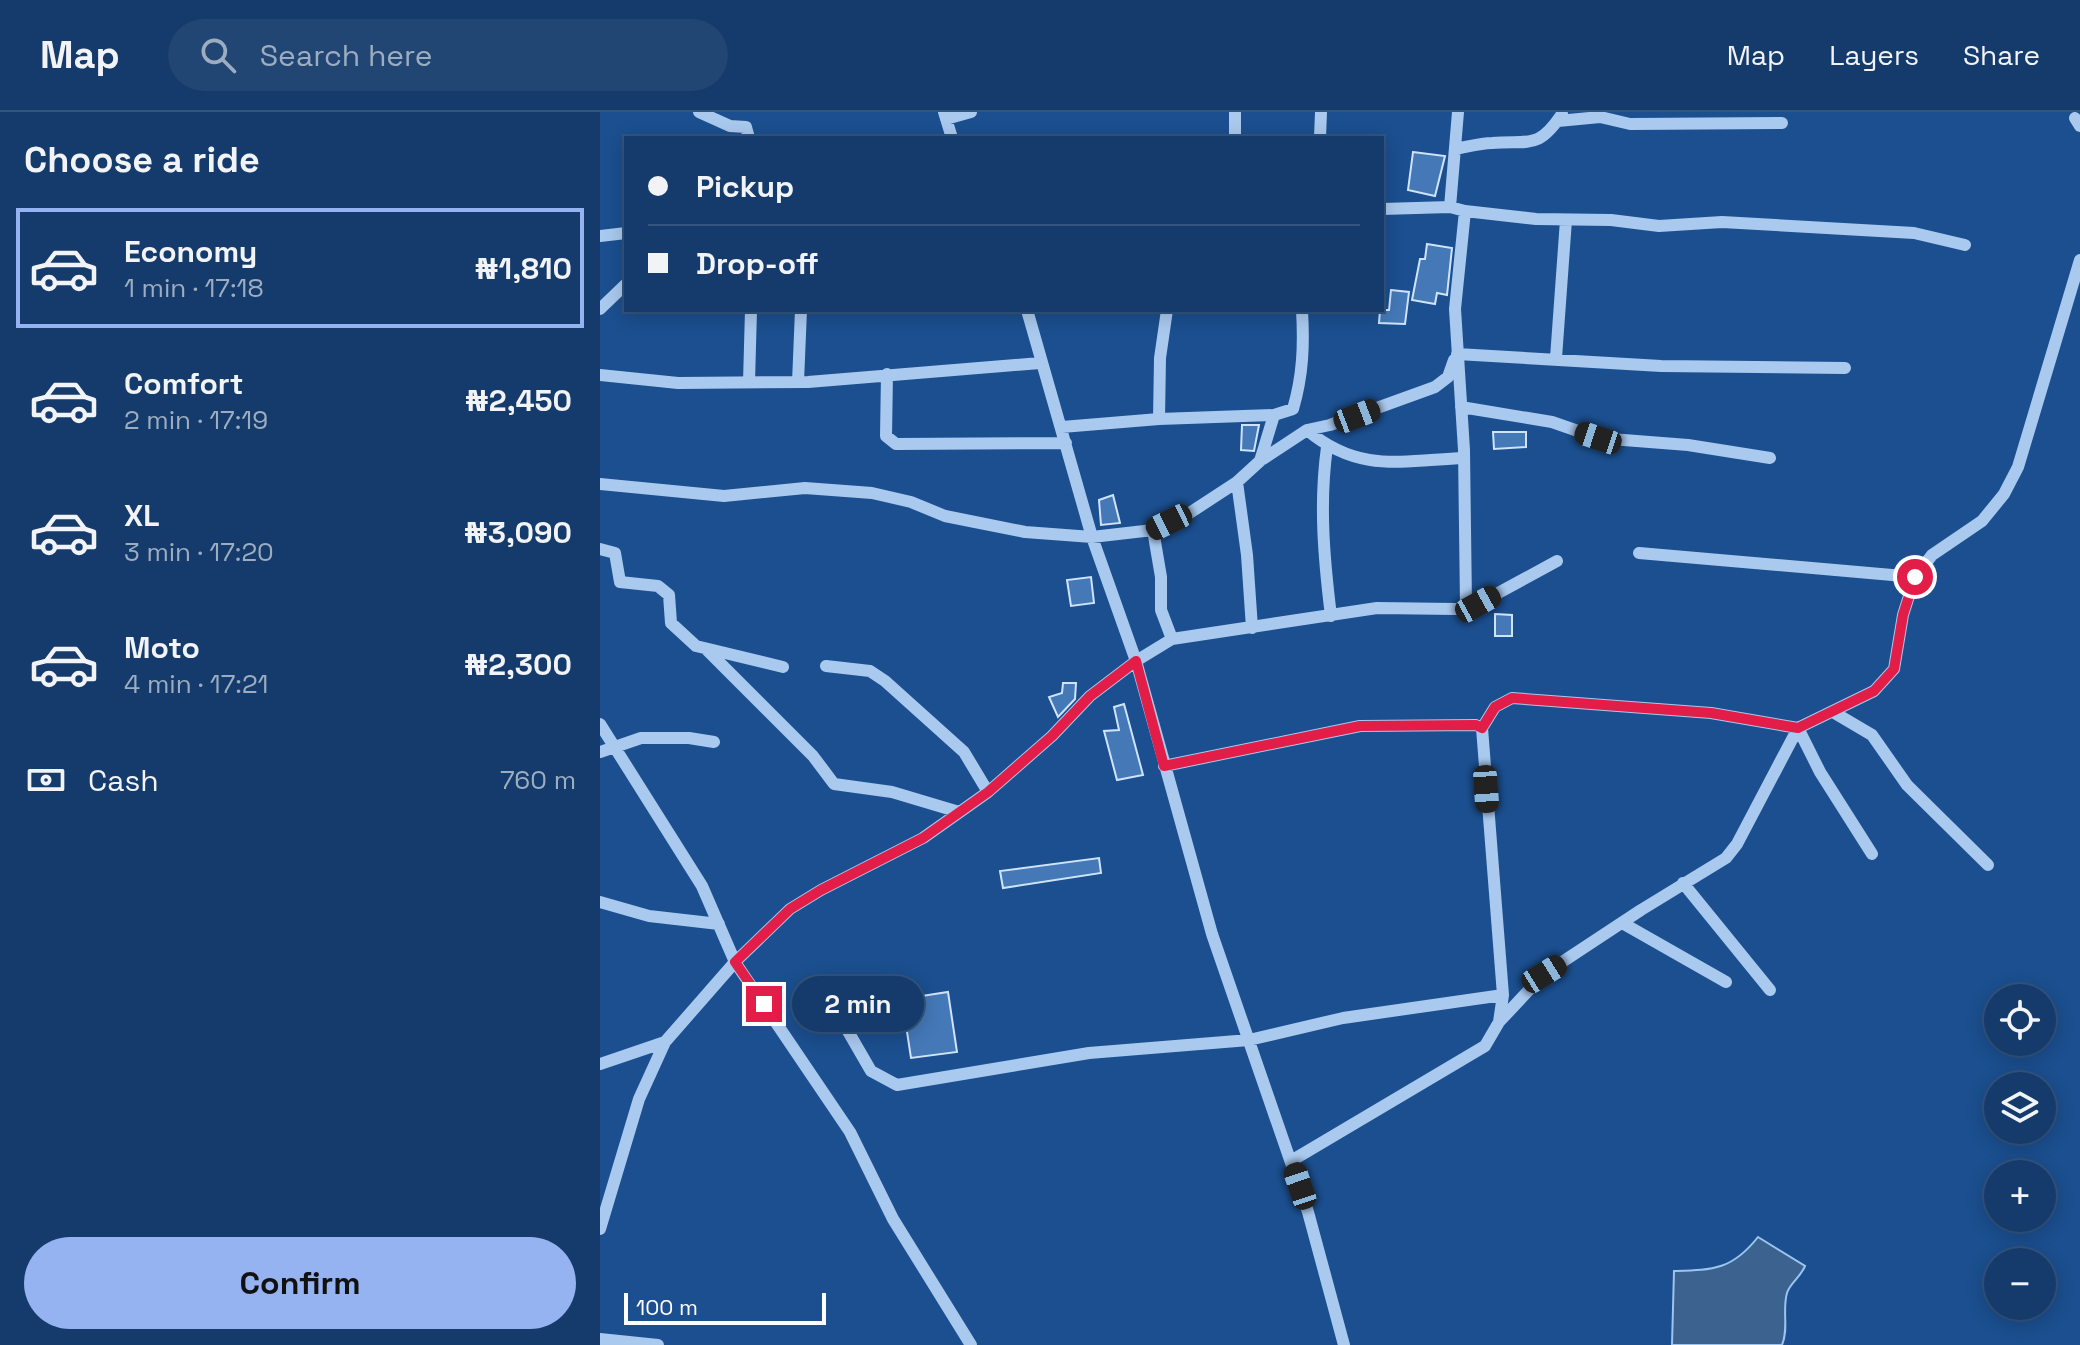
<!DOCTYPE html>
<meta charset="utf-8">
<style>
:root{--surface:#143b6b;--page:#214673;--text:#f1f3f6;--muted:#9dadc1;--line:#33557e;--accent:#95b2f1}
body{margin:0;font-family:"Space Grotesk",sans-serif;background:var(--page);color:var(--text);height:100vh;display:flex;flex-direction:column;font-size:30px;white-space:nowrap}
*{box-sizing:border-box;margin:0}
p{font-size:26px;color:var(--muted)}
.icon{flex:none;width:44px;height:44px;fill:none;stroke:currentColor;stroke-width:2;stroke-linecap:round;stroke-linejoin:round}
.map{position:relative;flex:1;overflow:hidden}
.panel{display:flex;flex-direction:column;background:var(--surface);width:600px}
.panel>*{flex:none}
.top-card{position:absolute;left:24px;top:24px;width:760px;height:176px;border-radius:0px;box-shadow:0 4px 20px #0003,0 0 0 2px var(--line);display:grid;align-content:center;height:176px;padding:0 24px;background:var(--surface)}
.controls{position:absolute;left:1384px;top:872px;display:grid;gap:16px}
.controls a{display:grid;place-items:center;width:72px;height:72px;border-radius:50%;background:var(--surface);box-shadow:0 4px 20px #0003,0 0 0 2px var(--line);font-size:40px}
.scale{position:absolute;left:24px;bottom:20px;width:202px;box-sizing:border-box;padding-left:8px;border:4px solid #fff;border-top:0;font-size:22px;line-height:28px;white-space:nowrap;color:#fff;-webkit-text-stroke:6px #1b4f8f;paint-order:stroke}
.end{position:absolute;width:36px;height:36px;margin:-18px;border:10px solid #e11d48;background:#fff;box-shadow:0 0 0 4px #fff}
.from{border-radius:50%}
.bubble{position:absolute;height:56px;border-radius:28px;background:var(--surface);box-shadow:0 4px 20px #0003,0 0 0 2px var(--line);font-size:26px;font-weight:600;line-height:56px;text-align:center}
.car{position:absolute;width:24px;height:48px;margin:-24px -12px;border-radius:10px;box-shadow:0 0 6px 2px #0007;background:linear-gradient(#222 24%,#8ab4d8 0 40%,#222 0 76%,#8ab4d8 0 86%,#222 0)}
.top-card b{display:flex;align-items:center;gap:28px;height:76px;font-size:30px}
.top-card b+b{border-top:2px solid var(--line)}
.top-card i{width:20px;height:20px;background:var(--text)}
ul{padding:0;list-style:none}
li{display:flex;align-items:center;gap:24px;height:120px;margin:0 16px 12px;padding:0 8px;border:4px solid transparent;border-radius:0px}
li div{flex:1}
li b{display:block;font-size:30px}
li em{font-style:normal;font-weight:600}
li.selected{border-color:var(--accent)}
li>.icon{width:72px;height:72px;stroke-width:1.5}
h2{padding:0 24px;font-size:36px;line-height:96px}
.pay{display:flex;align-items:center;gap:20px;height:88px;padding:0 24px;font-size:30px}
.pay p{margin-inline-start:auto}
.cta{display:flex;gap:16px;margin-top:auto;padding:16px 24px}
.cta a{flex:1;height:92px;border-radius:48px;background:var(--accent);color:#111;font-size:32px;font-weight:600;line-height:92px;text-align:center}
header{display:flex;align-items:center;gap:48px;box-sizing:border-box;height:112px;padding:0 40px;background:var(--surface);border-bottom:2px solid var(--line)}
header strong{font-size:38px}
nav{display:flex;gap:44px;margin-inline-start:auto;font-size:28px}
.search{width:560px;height:72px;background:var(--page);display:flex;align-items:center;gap:20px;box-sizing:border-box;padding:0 28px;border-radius:44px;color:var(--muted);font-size:30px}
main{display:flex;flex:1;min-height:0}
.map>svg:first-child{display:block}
</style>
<header>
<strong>Map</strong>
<div class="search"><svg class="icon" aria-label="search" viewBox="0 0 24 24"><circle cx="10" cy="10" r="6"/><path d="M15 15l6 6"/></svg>Search here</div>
<nav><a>Map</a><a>Layers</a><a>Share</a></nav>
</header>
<main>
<section class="panel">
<h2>Choose a ride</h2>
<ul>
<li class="selected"><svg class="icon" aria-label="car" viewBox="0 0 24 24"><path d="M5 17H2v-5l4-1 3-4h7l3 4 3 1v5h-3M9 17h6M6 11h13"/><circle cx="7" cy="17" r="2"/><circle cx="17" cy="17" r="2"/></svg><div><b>Economy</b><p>1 min · 17:18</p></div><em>₦1,810</em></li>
<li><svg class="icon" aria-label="car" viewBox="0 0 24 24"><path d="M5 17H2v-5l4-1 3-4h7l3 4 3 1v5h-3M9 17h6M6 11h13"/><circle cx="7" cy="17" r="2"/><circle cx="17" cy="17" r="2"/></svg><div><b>Comfort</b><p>2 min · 17:19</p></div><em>₦2,450</em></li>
<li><svg class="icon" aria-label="car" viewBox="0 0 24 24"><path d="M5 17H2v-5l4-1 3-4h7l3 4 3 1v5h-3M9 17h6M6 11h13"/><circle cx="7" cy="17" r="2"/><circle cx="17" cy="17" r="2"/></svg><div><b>XL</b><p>3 min · 17:20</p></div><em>₦3,090</em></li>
<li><svg class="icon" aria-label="car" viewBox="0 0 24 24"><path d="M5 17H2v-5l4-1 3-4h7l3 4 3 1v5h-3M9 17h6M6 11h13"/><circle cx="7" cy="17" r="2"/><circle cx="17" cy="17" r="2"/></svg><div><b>Moto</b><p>4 min · 17:21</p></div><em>₦2,300</em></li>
</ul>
<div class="pay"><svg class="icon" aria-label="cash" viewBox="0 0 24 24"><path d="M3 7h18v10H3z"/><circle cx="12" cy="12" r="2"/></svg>Cash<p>760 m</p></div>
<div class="cta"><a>Confirm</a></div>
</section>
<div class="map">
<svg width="1480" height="1233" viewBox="0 0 1480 1233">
<rect width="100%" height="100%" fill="#1b4f8f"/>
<!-- water -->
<path fill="#3c6290" stroke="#9cc4f0" stroke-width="2" d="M1158,1125L1205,1154C1200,1166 1190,1171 1187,1181C1182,1198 1189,1217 1182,1233H1072L1074,1159C1113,1158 1132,1158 1158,1125Z"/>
<!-- building -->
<path fill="#4478b7" stroke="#cfe3fa" stroke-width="2" d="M813,40L845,44L835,84L808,78Z
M827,132L852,136L847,183L837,181L835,192L812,188L820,147H825Z
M791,178L809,180L805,212L779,211L780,198H789Z
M642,313H659L654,339L641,338Z
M893,320H926V335L894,337Z
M513,383L520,411L501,413L499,388Z
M491,465L494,491L471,494L467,468Z
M895,502L912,503V524H895Z
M463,571H476L475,587L458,605L449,585L462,581Z
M524,592L543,663L517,668L504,619L519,618L514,595Z
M499,746L501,761L403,776L400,759Z
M348,880L357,940L311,946L302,887Z"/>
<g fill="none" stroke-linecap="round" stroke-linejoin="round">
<!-- minor -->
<path stroke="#a9c9ee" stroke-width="12" d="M99,0L130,14L146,15L149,26
M344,0L352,26
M1475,6L1480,14
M346,7L371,0
M958,9L1000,5L1030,12L1182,11
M635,26V0
M720,26L721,0
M855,37C867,35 880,31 892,31C930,28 938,38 962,2
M850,95L858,0
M782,97L850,95L865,99L855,197L864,338L866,493
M865,99L936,107L1011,108L1059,114L1122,110L1314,121L1365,133
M0,124L26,121
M0,197L26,172
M427,198L492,425L536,549L612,822L708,1100L744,1233
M857,242L1061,254L1245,256
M956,246L966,108
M287,262L286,324L296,332L466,331
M0,263L78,271L208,270L440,251
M149,270L151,198
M198,270L201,198
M861,295L952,310L998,326L1088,333L1170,346
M559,307L674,303
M462,315L559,307L560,246L567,198
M707,318C758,361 801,349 863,346
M727,335C719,392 724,447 731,504
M663,347L707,318L730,313L835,275L848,265L854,248
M637,370L647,443L652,516
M0,372L124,384L205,376L272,381L311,390L345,404L425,420L492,425L553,418L585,404L637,370L660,349L674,303L693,297C703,263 704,233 702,198
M553,418L561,465V498L572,527
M0,437L15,441L20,470L58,474L69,483L71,511L96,534L183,555
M1039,441L1315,465
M107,538L213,644L234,672L292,680L359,700
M226,554L270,559L285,569L364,640L388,680
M1233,600L1272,623L1307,673L1388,753
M0,612L102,774L135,850L250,1020L293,1107L371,1233
M882,616L895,595L912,586L1111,601L1198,616L1220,660L1272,742
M0,640L41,626H89L114,630
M564,654L760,614L876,613L882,616L903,883L899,910L885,934L691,1049
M1083,771L1170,878
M0,790L49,804L119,812
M1024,812L1126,870
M234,895L271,959L297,973L489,941L649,928L743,906L903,883
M899,910L944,862L1041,798L1126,746L1137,732L1198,616L1274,579L1294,557L1303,503L1315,465L1332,443L1382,409L1404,382L1418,355L1480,148
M0,952L65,930
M0,1117L39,987L65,930L135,850L190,797L221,778L323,726L388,680L452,624L490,584L536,549L572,527L777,496L856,497L878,492L957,449
M0,1227L58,1233"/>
</g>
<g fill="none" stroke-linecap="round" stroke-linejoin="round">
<!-- route -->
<path stroke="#e11d48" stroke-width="10" d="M164,892L135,850L190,797L221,778L323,726L388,680L452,624L490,584L536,549L564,654L760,614L876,613L882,616L895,595L912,586L1111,601L1198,616L1274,579L1294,557L1303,503L1315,465"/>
</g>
</svg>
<div class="controls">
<a><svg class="icon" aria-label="locate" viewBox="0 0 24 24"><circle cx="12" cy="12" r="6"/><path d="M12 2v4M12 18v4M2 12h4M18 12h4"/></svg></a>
<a><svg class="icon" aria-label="layers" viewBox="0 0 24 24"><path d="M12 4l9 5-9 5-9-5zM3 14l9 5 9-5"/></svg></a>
<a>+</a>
<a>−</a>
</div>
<div class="scale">100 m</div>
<i class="end from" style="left:1315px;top:465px"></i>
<i class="end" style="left:164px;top:892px"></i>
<div class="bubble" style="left:192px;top:864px;width:132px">2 min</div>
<i class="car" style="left:757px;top:304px;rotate:69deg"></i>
<i class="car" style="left:998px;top:326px;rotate:288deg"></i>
<i class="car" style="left:569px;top:410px;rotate:244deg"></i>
<i class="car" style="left:878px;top:492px;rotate:61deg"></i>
<i class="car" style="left:886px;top:677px;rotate:176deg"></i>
<i class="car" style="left:944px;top:862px;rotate:58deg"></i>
<i class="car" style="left:700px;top:1074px;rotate:341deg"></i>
<div class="top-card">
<b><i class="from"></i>Pickup</b>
<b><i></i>Drop-off</b>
</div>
</div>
</main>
